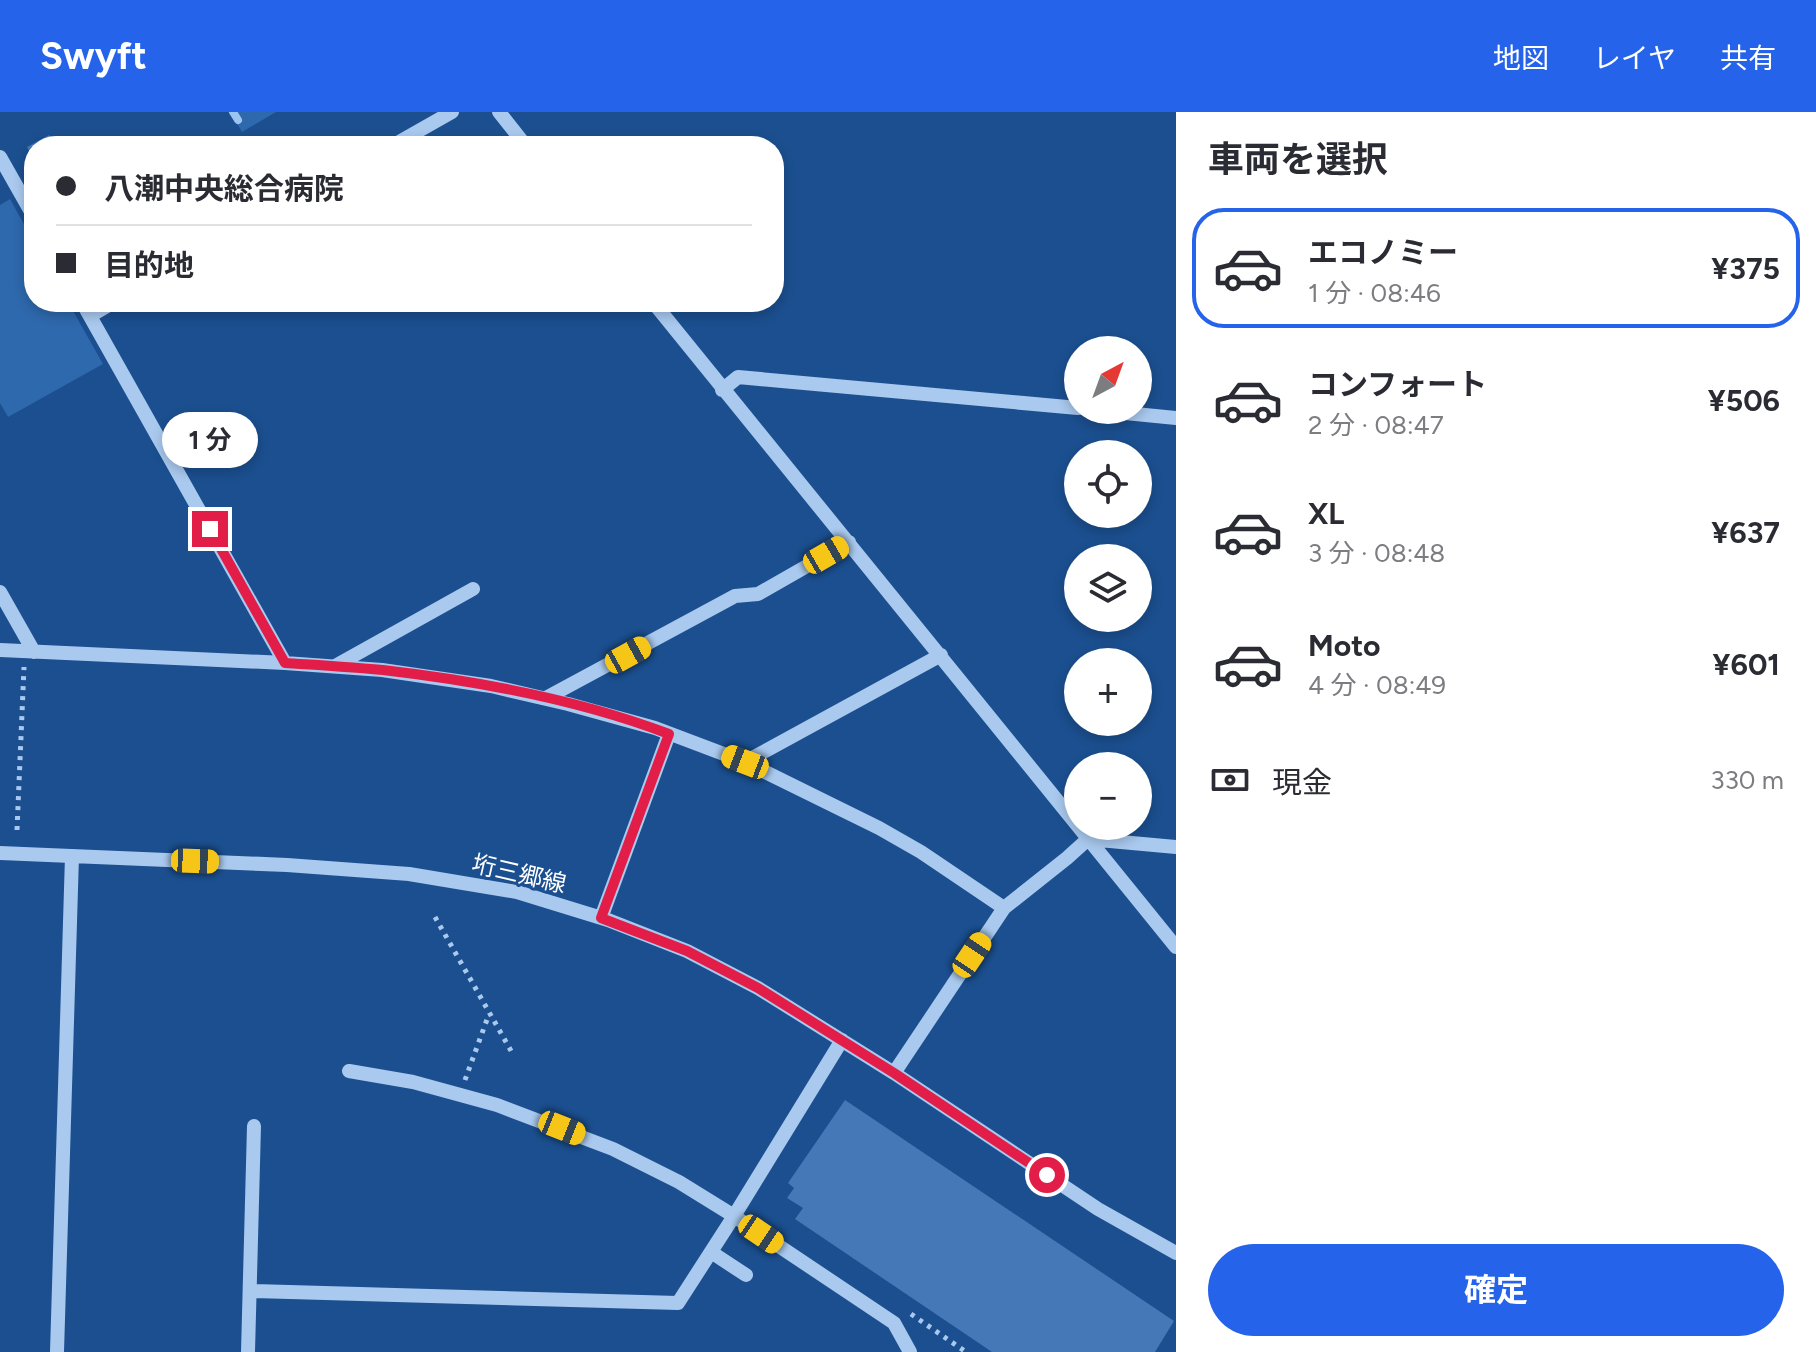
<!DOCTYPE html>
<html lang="ja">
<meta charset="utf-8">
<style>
:root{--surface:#fff;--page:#f7f7f7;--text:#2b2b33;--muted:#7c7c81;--line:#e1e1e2;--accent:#2563eb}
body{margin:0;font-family:Figtree,"Noto Sans JP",sans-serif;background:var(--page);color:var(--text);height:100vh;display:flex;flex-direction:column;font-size:30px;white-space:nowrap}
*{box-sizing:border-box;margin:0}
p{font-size:26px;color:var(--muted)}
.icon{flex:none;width:44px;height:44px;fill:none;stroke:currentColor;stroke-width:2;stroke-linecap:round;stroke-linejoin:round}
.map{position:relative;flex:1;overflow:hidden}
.drawer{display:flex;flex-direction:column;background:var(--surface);width:640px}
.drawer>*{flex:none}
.top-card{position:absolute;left:24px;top:24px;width:760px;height:176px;border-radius:32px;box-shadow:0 4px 12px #0003;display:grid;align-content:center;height:176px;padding:0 32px;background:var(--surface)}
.needle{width:52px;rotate:41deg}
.buttons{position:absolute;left:1064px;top:224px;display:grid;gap:16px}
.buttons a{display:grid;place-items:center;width:88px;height:88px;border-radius:50%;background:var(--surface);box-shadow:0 4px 12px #0003;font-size:40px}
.end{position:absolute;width:36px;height:36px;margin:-18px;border:10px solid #e11d48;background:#fff;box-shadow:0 0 0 4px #fff}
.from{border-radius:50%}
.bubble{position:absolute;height:56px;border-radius:28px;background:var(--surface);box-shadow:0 4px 12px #0003;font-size:26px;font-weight:700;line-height:56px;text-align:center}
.car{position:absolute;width:24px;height:48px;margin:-24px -12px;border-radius:10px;box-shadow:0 0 6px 2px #0007;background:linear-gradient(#f5c518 24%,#345 0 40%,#f5c518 0 76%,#345 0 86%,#f5c518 0)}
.top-card b{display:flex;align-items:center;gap:28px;height:76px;font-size:30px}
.top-card b+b{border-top:2px solid var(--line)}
.top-card i{width:20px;height:20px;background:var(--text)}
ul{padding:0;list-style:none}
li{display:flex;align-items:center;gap:24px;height:120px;margin:0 16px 12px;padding:0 16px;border:4px solid transparent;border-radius:32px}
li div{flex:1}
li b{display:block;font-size:30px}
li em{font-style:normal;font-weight:700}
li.selected{border-color:var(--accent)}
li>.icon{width:72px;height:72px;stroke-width:1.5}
h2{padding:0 32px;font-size:36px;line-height:96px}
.pay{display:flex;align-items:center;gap:20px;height:88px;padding:0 32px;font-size:30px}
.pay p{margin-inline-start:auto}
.action{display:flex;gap:16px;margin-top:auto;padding:16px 32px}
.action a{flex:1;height:92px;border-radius:48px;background:var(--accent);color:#fff;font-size:32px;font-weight:700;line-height:92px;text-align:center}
header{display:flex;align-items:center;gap:48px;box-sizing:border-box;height:112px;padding:0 40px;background:var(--accent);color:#fff}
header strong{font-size:38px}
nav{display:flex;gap:44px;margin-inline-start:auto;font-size:28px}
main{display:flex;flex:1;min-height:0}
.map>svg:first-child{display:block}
</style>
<header>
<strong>Swyft</strong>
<nav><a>地図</a><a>レイヤ</a><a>共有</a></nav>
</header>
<main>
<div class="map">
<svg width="1176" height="1240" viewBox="0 0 1176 1240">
<rect width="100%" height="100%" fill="#1b4f8f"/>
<!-- green -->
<path fill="#2e69ad" d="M230,0H276L242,20Z
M10,87L34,130V190H68L103,252L8,305L0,291V93Z"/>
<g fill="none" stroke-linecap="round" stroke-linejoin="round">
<!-- stream -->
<path stroke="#9cc4f0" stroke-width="8" d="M233,0L238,8"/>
</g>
<!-- building -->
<path fill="#4478b7" d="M49,23L54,34H34V48L27,35Z
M845,988L1174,1209L1155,1240H992L795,1107L803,1096L787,1086L794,1076L788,1071Z"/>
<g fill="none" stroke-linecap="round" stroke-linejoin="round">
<!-- path -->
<path stroke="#a9c9ee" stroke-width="5" stroke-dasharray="4 6" stroke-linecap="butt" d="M17,718L24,555
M435,805L514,944
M465,968L489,902
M911,1202L966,1240"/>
<!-- minor -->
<path stroke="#a9c9ee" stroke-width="14" d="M499,0L526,34
M392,34L452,0
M0,45L34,105
M82,190L285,551
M653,190L1176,835
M90,204L114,190
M722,278L738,265L1078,296
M1095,298L1176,306
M0,480L34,540
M0,538L285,551L382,558L491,574L568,592L655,616L745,650L879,716L921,740L1004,796
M335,554L473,477
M546,586L735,484L758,482L849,430
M745,650L941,543
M0,741L287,753L409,762L517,780L608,808L687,839L758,876L894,961L1098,1097L1176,1141
M601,806L669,622
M349,959L413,970L497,993L613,1037L679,1070L734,1104L894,1211L910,1240
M894,961L1004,796L1067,746L1088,727L1176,735
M711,1140L746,1163
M250,1179L678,1191L734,1104L842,928
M57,1240L72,744
M248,1240L254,1014"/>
</g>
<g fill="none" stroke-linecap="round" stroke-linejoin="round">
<!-- route -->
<path stroke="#e11d48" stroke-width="10" d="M210,417L285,551C318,553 350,555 383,558C478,569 580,588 669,622L601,806L687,839L758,876L894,961L1047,1063"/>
</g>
<g text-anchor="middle" stroke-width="6" stroke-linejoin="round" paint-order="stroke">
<!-- street labels -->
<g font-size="24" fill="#fff" stroke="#1b4f8f">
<text transform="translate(519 762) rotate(13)" y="8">垳三郷線</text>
</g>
</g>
</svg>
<div class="buttons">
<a><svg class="needle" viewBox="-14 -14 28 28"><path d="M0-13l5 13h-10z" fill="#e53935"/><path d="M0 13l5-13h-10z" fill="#7c7c81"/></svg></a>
<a><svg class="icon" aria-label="locate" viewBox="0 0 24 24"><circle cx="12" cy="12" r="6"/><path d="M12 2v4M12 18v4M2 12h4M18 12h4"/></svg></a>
<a><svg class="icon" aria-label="layers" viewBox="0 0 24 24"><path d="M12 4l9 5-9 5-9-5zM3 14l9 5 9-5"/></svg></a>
<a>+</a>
<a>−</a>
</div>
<i class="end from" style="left:1047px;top:1063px"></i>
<i class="end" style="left:210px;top:417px"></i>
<div class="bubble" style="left:162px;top:300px;width:96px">1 分</div>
<i class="car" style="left:826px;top:443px;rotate:60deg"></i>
<i class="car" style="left:628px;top:543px;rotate:61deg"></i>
<i class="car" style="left:745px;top:650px;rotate:291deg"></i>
<i class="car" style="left:195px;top:749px;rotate:92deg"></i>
<i class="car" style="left:972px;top:843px;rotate:34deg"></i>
<i class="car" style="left:562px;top:1016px;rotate:112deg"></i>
<i class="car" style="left:761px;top:1122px;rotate:124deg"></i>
<div class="top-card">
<b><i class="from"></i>八潮中央総合病院</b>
<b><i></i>目的地</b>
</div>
</div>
<section class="drawer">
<h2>車両を選択</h2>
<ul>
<li class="selected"><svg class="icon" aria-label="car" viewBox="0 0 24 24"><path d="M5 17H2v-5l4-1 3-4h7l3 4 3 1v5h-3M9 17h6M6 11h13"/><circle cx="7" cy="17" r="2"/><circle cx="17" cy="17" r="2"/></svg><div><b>エコノミー</b><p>1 分 · 08:46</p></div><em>¥375</em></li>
<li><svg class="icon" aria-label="car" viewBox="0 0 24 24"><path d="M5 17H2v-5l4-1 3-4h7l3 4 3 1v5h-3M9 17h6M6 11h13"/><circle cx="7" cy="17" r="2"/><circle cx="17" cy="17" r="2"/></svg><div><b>コンフォート</b><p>2 分 · 08:47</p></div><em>¥506</em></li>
<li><svg class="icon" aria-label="car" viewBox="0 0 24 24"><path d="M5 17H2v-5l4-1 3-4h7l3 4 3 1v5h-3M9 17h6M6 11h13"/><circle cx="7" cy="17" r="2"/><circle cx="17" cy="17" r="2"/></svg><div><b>XL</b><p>3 分 · 08:48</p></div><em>¥637</em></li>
<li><svg class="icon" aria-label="car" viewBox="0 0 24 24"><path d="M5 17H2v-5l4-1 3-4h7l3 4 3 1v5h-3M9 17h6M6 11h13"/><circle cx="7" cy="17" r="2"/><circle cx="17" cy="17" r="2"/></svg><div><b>Moto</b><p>4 分 · 08:49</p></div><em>¥601</em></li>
</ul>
<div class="pay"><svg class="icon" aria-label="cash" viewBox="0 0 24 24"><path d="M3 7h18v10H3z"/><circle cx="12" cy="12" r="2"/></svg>現金<p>330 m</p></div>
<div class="action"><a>確定</a></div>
</section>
</main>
